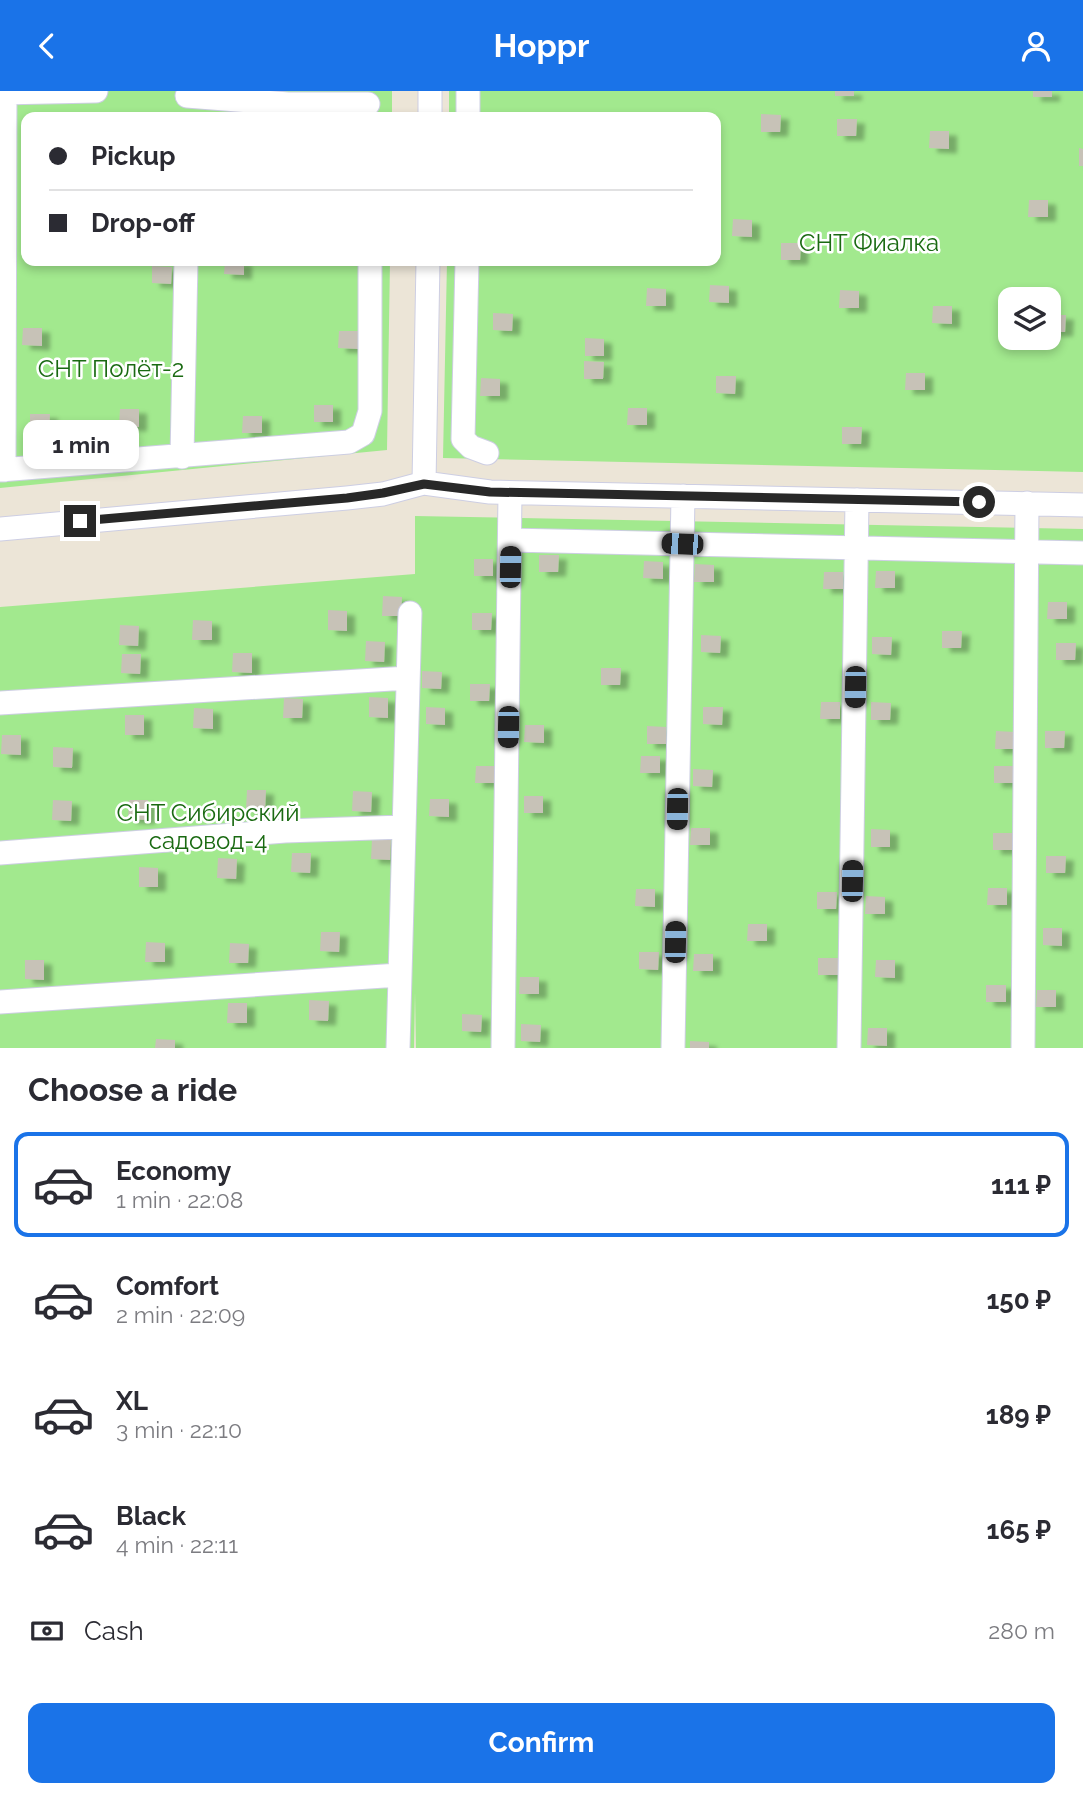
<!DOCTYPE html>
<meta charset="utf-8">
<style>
:root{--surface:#fff;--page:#f7f7f7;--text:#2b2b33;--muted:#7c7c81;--line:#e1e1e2;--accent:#1a73e8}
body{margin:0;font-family:Raleway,sans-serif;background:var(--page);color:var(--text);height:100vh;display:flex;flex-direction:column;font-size:26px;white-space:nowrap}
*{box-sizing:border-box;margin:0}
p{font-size:23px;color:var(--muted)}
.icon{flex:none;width:38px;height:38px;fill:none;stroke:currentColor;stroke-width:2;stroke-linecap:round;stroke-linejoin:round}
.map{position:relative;height:957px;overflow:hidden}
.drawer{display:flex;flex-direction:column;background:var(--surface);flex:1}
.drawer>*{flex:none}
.guide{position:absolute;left:21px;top:21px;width:700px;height:154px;border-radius:14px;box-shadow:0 4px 10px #0003;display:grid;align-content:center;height:154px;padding:0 28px;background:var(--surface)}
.tools{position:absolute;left:998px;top:196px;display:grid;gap:14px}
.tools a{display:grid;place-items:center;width:63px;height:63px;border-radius:14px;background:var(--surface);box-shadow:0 4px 10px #0003;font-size:35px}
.end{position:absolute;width:32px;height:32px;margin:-16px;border:9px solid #282828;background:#fff;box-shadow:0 0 0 4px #fff}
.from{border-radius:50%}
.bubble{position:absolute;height:49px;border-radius:14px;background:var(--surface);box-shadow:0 4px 10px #0003;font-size:23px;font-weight:700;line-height:49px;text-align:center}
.car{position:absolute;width:21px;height:42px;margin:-21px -10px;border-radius:9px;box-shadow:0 0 5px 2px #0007;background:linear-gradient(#222 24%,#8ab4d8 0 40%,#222 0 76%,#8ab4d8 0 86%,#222 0)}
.guide b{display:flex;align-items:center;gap:24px;height:66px;font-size:26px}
.guide b+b{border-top:2px solid var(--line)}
.guide i{width:18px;height:18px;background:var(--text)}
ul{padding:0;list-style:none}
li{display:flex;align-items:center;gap:21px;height:105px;margin:0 14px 10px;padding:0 14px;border:4px solid transparent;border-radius:14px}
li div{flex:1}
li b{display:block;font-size:26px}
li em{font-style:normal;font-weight:700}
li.selected{border-color:var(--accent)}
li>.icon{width:63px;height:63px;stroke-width:1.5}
h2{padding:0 28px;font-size:32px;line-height:84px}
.pay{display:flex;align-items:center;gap:18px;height:77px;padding:0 28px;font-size:26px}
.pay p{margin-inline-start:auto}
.primary-button{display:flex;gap:14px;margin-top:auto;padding:14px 28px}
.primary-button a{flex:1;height:80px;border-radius:14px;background:var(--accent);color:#fff;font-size:28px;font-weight:700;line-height:80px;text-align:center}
header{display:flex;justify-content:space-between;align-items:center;height:91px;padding:0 28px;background:var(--accent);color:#fff;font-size:32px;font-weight:700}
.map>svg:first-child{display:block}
</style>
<header><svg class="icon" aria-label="back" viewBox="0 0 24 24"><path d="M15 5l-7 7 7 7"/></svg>Hoppr<svg class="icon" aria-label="person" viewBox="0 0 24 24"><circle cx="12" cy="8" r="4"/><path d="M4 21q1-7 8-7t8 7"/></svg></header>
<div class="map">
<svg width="1083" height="957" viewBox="0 0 1083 957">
<defs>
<filter id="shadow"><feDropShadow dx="8" dy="4.5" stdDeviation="2" flood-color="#0004"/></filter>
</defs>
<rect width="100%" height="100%" fill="#ece5d7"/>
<!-- green -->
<path fill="#a2e98e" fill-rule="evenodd" d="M0,0H392V26H26V170H390L387,359L0,397Z
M449,0H1083V381L443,367L447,170H716V26H449ZM1010,208H1048V247H1010Z
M415,425L1083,438V957H416L415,901L414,957H0V516L415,483Z"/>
<!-- building -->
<path fill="#c7c2b7" filter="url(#shadow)" d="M835,0H854V5H835Z
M1033,0H1052V6H1033Z
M761,23L781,24L780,41H761Z
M153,24H173V26H153Z
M837,28H857L856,45H837Z
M930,40H949V58L929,57Z
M1079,57L1083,58V75H1079Z
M1029,109H1048V126H1028Z
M733,128L752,129V146L732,145Z
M781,152H801L800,169H781Z
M225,170H244V184L224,183Z
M152,175L172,176L171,193L152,192Z
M710,194L729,195V212L709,211Z
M647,197L666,198V215H646Z
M840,199L859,200V217H839Z
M933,215H952V233L932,232Z
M493,222L513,223L512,240L493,239Z
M1048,224H1066L1065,241H1048Z
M23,237H42V255L22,254Z
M339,240H358V258L338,257Z
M585,247L604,248V265H585Z
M584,270L604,271L603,288H584Z
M906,282H925V299H905Z
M716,285H736L735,303L716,302Z
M481,287L500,288V305H480Z
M314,314H333V331H314Z
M628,317H647V334H627Z
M120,318H139V336L119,335Z
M30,323H50L49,340H30Z
M243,325H262V342H242Z
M842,336H862L861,353H842Z
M539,464H559L558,481H539Z
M474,468H493V485H474Z
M644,470L663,471V488L643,487Z
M695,473L714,474V491H694Z
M876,480H895V497H875Z
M824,481H843V498H823Z
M383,505L402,506L401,525H382Z
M1048,511H1067V528H1047Z
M328,519L347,520V540L328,539Z
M472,522H492L491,539H472Z
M193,529L212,530V549H192Z
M120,534L139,535L138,555L119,554Z
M942,540H962L961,557H942Z
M701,544L721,545L720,562L701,561Z
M872,546H892L891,564L872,563Z
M366,550L385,551L384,571L365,570Z
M1056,552H1076L1075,569H1056Z
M233,562H252V582L232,581Z
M122,563H141L140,583L121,582Z
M601,577H621L620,594H601Z
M422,580L442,581L441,598L422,597Z
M470,593H490L489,610H470Z
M369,606L388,607V627L369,626Z
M284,607L303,608L302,627H283Z
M821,611H840V628H820Z
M871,611L891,612L890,629H871Z
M426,616L445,617V634L426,633Z
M703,616H723L722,634L703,633Z
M194,617L213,618V638L193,637Z
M125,624H144V644H125Z
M525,634H544V652L524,651Z
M647,635L666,636V653H647Z
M996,640L1015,641V658H995Z
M1045,640H1065L1064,657H1045Z
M2,644H21V664L1,663Z
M53,656L73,657L72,677L53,676Z
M641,665H660V682H640Z
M476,675H495V692H475Z
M994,675H1013V692H994Z
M693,678L713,679L712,696L693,695Z
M247,699H266L265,719L246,718Z
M353,700L372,701L371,721L352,720Z
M524,705H543V722H524Z
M430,708H449V726L429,725Z
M53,709L72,710L71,730L52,729Z
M129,709H148L147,729L128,728Z
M691,737H710V754H690Z
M871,738L890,739V756H871Z
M993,742H1013L1012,759H993Z
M372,748L391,749L390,769L371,768Z
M292,762H311L310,782L291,781Z
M1046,765H1066L1065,782H1046Z
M218,767L237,768L236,788L217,787Z
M139,776L158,777V796H139Z
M988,797H1007V814H987Z
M636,798H655V816L635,815Z
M817,801H837L836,818H817Z
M866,805L885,806V823H865Z
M748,833H767V850H747Z
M1043,837H1062V855L1043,854Z
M321,841H340L339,861L320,860Z
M146,851L165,852V871H145Z
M230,852L249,853L248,872H229Z
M639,861H659L658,879L639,878Z
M694,863H713V880H693Z
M818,867H838V884H818Z
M25,869H44V889L25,888Z
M876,869H895V887L875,886Z
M520,886H539V903H519Z
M986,894H1006V911H986Z
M1037,899H1056V916H1036Z
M309,909L329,910L328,930L309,929Z
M228,912H247V932H227Z
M462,923L482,924L481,941L462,940Z
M521,933L541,934L540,951L521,950Z
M868,937H887V955L867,954Z
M156,948L175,949V957H155Z
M690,950L709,951V957H690Z"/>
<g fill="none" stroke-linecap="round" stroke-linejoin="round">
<!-- minor casing -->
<g stroke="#cdcee3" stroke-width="25">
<path id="minor" d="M0,2L96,0
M187,5L288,13H368
M430,26V0
M468,26V0
M467,170L463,348L471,356L487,362
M182,366L186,170
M0,379L349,351L363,343L370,320V170
M4,379L5,0
M424,392L428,170
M0,438L347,407L383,403L424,392L490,401L1083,414
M510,449L1083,462
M0,612L408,587
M0,762L285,740L403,736
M0,911L399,884
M398,957L410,522
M503,957L510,402
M673,957L683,405
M849,957L857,409
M1023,957L1027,412"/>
</g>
<!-- minor -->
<use href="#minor" stroke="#fff" stroke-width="23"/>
</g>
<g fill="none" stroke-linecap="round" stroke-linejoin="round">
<!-- route -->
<path stroke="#282828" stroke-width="9" d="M80,430L347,407L383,402L424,393L490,401L979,411"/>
</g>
<g text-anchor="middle" stroke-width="5" stroke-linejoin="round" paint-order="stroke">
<!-- park labels -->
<g font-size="24" fill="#1a6a12" stroke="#fff">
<text x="869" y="160">СНТ Фиалка</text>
<text x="111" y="286">СНТ Полёт-2</text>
<text x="208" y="730">СНТ Сибирский<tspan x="208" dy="28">садовод-4</tspan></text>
</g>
</g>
</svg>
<div class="tools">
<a><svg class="icon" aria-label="layers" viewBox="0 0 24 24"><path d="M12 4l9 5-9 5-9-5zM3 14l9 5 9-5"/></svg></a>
</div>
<i class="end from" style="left:979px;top:411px"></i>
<i class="end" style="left:80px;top:430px"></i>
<div class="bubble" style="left:23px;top:329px;width:116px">1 min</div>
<i class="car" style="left:682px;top:453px;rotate:272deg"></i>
<i class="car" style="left:510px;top:476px;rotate:1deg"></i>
<i class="car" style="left:855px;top:596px;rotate:181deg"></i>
<i class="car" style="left:508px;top:636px;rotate:181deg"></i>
<i class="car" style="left:677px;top:718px;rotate:181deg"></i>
<i class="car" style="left:852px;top:790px;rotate:1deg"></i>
<i class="car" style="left:675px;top:851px;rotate:1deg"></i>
<div class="guide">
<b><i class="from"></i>Pickup</b>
<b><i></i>Drop-off</b>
</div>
</div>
<section class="drawer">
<h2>Choose a ride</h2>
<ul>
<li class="selected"><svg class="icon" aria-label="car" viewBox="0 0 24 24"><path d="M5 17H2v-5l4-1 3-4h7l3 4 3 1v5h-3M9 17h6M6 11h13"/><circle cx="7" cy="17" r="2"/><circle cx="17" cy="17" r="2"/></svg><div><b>Economy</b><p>1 min · 22:08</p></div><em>111 ₽</em></li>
<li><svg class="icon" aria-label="car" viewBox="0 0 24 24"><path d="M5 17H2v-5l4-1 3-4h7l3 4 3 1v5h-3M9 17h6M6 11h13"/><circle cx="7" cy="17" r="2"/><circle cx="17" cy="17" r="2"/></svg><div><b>Comfort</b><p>2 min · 22:09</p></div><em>150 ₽</em></li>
<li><svg class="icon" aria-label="car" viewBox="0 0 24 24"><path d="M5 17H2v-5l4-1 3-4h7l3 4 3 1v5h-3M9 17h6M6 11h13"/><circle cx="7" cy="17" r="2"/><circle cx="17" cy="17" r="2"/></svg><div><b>XL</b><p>3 min · 22:10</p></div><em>189 ₽</em></li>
<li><svg class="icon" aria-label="car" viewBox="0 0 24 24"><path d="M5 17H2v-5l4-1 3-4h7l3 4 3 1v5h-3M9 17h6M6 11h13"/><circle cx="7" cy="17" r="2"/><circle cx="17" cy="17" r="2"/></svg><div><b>Black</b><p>4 min · 22:11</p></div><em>165 ₽</em></li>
</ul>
<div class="pay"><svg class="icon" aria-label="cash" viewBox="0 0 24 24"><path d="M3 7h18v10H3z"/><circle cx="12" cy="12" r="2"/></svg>Cash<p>280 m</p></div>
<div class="primary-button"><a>Confirm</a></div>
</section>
